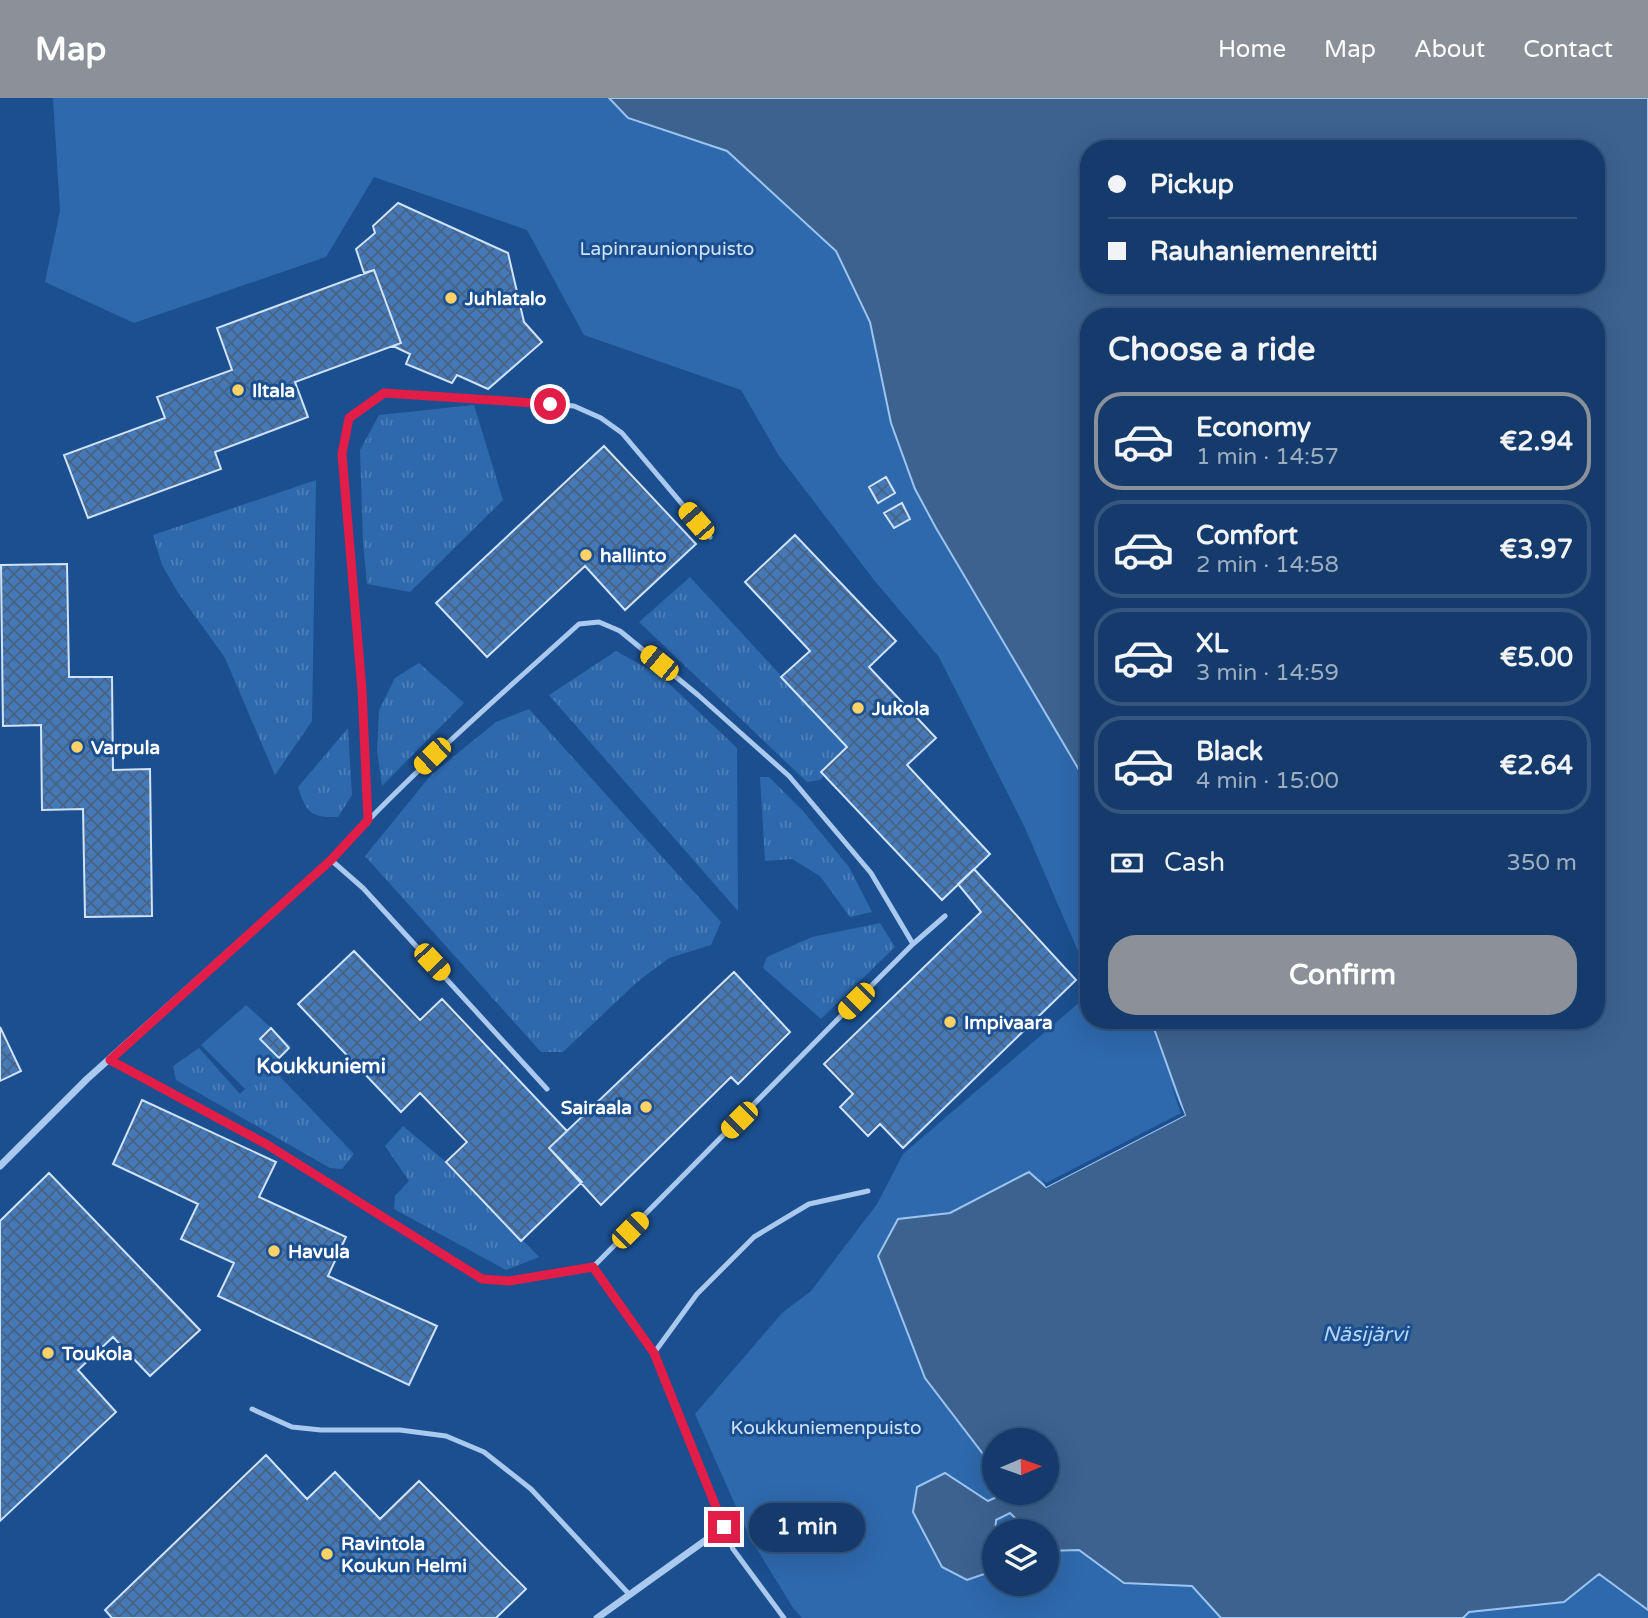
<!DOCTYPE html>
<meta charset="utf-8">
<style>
:root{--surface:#143b6b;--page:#214673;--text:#f1f3f6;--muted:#9dadc1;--line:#33557e;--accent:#8c9099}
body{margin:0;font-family:"Varela Round",sans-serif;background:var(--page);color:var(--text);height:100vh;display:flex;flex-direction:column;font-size:26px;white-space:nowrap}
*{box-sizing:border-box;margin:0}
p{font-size:23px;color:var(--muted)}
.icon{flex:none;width:38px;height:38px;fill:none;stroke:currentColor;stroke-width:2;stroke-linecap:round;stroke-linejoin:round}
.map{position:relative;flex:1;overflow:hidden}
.sheet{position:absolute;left:1080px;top:210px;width:525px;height:721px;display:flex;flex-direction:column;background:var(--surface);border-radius:28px;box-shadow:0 7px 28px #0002,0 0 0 2px var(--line)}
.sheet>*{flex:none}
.guide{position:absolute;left:1080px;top:42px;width:525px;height:154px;border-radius:28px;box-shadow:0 7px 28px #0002,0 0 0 2px var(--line);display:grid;align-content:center;height:154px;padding:0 28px;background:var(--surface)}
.needle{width:46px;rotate:88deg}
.buttons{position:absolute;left:982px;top:1330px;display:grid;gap:14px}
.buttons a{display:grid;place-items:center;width:77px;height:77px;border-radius:50%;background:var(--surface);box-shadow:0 7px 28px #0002,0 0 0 2px var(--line);font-size:35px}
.end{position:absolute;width:32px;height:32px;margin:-16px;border:9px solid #e11d48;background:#fff;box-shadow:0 0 0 4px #fff}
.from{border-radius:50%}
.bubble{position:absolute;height:49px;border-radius:24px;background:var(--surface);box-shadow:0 7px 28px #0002,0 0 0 2px var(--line);font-size:23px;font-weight:700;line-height:49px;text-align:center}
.car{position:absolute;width:21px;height:42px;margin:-21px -10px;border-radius:9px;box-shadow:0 0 5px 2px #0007;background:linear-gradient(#f5c518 24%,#345 0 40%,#f5c518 0 76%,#345 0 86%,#f5c518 0)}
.guide b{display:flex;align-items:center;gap:24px;height:66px;font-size:26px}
.guide b+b{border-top:2px solid var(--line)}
.guide i{width:18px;height:18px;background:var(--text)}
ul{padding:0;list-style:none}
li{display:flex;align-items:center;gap:21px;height:98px;margin:0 14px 10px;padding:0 14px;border:4px solid var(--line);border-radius:28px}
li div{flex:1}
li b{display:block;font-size:26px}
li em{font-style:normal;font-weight:700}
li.selected{border-color:var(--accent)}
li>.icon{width:63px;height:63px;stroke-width:1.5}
h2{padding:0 28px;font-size:32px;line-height:84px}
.pay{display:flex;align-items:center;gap:18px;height:77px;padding:0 28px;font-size:26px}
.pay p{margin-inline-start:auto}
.action{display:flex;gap:14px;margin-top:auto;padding:14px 28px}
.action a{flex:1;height:80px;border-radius:28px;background:var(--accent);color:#fff;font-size:28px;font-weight:700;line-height:80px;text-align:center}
header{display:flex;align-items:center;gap:42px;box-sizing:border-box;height:98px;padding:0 35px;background:var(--accent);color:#fff}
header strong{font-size:33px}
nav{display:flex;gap:38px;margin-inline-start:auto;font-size:24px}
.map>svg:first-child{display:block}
</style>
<header>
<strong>Map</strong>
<nav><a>Home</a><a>Map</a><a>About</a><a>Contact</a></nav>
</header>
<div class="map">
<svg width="1648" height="1520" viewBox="0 0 1648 1520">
<defs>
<pattern id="grass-tufts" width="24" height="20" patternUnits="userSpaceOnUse" patternTransform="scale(1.75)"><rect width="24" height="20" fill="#2e69ad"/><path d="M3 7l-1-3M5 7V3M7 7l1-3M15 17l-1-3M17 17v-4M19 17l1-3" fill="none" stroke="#4d80b9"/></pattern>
<pattern id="building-cross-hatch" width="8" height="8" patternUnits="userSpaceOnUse" patternTransform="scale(1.75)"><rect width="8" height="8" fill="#4478b7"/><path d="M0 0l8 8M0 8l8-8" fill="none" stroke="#486282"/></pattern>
</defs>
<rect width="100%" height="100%" fill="#1b4f8f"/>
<!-- grass -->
<path fill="url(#grass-tufts)" d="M474,307L503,402L410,494L367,486L363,445L360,352L379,317Z
M316,382L312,623L275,677L225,560L177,493L162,467L153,437Z
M690,479L847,649L820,682L807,684L639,524Z
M616,553L661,578L737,650L738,813L549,597Z
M419,565L464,605L382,688L377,653L379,612L395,580Z
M529,611L721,824L711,847L669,860L636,885L563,954H541L365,758L431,677L496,624Z
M348,630L352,697L338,719C311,720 306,714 298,689Z
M760,679H769L803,713L849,769L872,814L850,819L820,778L792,761L765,763Z
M880,825L895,849L821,921L763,870L767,859L812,839Z
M199,950L240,996L269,967L354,1056L342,1071L330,1070L176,982L173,968Z
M403,1028L446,1064L539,1159L506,1172L394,1111L395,1098L409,1083L385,1048Z"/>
<!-- park -->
<path fill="#2e69ad" d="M53,0H609L628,20L727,53L836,153L870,224L891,325L936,430L1088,687V922H1151L1185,1017L1046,1089L1028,1074L950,1115L898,1121L878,1158L925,1279L983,1356L994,1384V1395H998L999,1397L988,1403L913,1414L942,1468L993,1473L994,1458V1486H1046L1047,1453L1079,1452L1124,1485L1192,1488L1221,1520H802L793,1510L749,1438L695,1316L782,1215L811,1193L877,1106L903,1056L1081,903L1087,874L1025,730L939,559L874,482L779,358L741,292L584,237L527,132L374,79L326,159L134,225L45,184L60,113Z
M246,907L291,948L245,991L201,947Z
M1010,1414L1028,1433H995L996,1422Z
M1599,1476L1648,1512V1520H1463L1468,1514L1564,1504Z"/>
<!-- water -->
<path fill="#3c6290" stroke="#9cc4f0" stroke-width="2" fill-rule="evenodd" d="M609,0H1648V1512L1599,1476L1564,1504L1469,1514L1463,1520H1221L1192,1488L1124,1485L1079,1452L1047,1453L1046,1433H1028L1010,1415L996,1422L993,1473L967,1482L942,1469L913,1414L917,1389L945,1375L988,1403L999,1398L998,1395H1046V1342H994V1384L983,1356L925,1280L878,1158L898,1121L950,1115L1029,1074L1046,1089L1185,1017L1151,922H1596V219H1088V687L936,430L915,391L891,325L870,224L836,153L727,53L628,20ZM1088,51H1596V187H1088Z"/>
<!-- pier -->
<path fill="#1b4f8f" d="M1171,987L1185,1017L1046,1089L1042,1081L1046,1085L1181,1015Z"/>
<!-- building -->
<path fill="url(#building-cross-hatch)" stroke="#cfe3fa" stroke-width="2" d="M398,105L508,155L524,224L542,244L488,291L457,277L452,285L406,266L410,256L393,248L401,245L374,172L364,175L356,151L375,135L373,128Z
M374,172L401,245L295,284L308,319L215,354L221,371L88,420L64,357L165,320L157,299L232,272L217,230Z
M604,348L696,446L625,512L585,468L487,559L436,505Z
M886,379L895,395L878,405L869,389Z
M902,405L910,421L894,430L884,415Z
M795,437L896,543L869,569L936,640L907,667L990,756L942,802L821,674L847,649L781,579L810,553L745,484Z
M67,466L69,579H112L113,672L150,671L152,818L85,819L83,711L42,712L41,627L3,628L1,467Z
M974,771L1076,882L903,1050L880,1026L868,1038L840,1009L853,996L824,966L981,814L958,786Z
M354,853L420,922L442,901L567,1033L549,1050L582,1084L521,1143L446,1064L467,1044L420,995L401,1014L298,906Z
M734,874L790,934L738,986L731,979L601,1107L549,1050Z
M0,929L21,973L0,983Z
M271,930L289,950L279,960L260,941Z
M142,1002L276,1064L259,1099L346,1139L328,1178L437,1228L409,1287L218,1198L234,1165L181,1141L198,1106L113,1066Z
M49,1075L200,1232L150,1278L113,1239L78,1272L116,1314L0,1423V1123Z
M266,1357L307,1401L335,1374L380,1421L419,1383L526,1491L496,1520H112L105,1512Z"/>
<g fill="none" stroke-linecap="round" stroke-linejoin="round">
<!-- service -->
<path stroke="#a9c9ee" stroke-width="5" d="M367,722L362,592L342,356L349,320L384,295L574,308L601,320L622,335L710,439
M109,963L266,1046L482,1181L509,1183L593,1169L837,922L913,846L945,818
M547,991L363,790L331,762C408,677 494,603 579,526L599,524L620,533L698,597L789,678L871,775L913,846
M593,1169L654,1255L733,1451L784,1520
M654,1255L697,1196L754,1139L809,1106L868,1093
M252,1311L292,1329L321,1332H400L446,1338L484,1354L531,1391L628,1495"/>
<!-- minor -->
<path stroke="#a9c9ee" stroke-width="7" d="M0,1068L87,981L331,762
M597,1520L724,1429"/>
</g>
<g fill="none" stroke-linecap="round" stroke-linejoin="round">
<!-- route -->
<path stroke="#e11d48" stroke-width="9" d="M550,306L384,295L349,320L342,356L362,592L368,722L331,762L110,962L266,1046L482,1181L509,1183L593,1169L654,1255L724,1429"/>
</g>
<!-- markers -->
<g fill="#ffd166" stroke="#1b4f8f" stroke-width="2.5">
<circle cx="451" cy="200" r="7"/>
<circle cx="238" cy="292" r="7"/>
<circle cx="586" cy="457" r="7"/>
<circle cx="858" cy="610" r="7"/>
<circle cx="77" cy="649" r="7"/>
<circle cx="950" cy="924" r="7"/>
<circle cx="646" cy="1009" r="7"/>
<circle cx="274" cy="1153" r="7"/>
<circle cx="48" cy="1255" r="7"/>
<circle cx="327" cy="1456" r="7"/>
</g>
<g text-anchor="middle" stroke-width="6" stroke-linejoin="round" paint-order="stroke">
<!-- park labels -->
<g font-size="19" fill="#cfe3fa" stroke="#1b4f8f">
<text x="667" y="157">Lapinraunionpuisto</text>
<text x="826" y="1336">Koukkuniemenpuisto</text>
</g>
<!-- poi labels -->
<g font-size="19" font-weight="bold" fill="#fff" stroke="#1b4f8f" text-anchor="start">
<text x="465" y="207">Juhlatalo</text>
<text x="252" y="299">Iltala</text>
<text x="600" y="464">hallinto</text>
<text x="872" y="617">Jukola</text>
<text x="91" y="656">Varpula</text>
<text x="964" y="931">Impivaara</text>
<text x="632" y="1016" text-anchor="end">Sairaala</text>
<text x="288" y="1160">Havula</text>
<text x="62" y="1262">Toukola</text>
<text x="341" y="1452">Ravintola<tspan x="341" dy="22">Koukun Helmi</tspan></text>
</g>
<!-- neighbourhood labels -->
<g font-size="21" font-weight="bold" fill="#fff" stroke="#1b4f8f">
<text x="321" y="975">Koukkuniemi</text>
</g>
<!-- water labels -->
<g font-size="21" font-style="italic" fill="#b5d3f5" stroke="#1b4f8f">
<text x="1365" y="1243">Näsijärvi</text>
</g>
</g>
</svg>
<div class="buttons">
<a><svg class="needle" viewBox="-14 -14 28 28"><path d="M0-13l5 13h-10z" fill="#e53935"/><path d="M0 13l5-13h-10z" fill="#9dadc1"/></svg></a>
<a><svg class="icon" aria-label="layers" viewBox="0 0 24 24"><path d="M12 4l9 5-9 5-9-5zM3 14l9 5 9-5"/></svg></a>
</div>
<i class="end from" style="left:550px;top:306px"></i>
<i class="end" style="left:724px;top:1429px"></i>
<div class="bubble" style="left:749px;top:1405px;width:116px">1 min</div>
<i class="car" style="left:696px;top:423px;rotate:319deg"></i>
<i class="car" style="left:659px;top:565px;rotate:309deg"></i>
<i class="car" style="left:432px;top:658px;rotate:226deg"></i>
<i class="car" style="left:432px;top:864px;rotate:137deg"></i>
<i class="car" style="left:856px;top:903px;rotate:225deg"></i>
<i class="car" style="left:739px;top:1022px;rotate:225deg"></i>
<i class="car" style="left:630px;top:1132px;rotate:45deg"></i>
<div class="guide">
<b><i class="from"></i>Pickup</b>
<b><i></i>Rauhaniemenreitti</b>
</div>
<section class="sheet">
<h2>Choose a ride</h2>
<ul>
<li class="selected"><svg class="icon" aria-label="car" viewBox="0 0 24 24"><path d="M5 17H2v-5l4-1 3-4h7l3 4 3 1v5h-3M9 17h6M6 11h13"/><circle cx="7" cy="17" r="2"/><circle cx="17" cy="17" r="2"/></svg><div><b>Economy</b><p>1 min · 14:57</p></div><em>€2.94</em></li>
<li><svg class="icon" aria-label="car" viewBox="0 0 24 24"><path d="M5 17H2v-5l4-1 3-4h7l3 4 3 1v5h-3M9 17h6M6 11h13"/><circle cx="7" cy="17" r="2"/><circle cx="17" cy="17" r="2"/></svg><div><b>Comfort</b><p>2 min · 14:58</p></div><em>€3.97</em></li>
<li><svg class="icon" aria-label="car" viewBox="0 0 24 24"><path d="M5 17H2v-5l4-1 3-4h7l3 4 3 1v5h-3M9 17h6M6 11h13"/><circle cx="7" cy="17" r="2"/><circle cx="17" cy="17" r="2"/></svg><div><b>XL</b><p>3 min · 14:59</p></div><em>€5.00</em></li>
<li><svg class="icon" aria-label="car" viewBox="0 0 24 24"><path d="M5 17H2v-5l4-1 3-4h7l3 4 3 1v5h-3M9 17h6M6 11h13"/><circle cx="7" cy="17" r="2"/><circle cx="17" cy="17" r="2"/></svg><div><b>Black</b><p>4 min · 15:00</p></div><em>€2.64</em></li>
</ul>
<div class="pay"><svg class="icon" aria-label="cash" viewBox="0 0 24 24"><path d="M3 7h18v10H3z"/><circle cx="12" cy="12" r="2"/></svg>Cash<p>350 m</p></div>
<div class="action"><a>Confirm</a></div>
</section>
</div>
